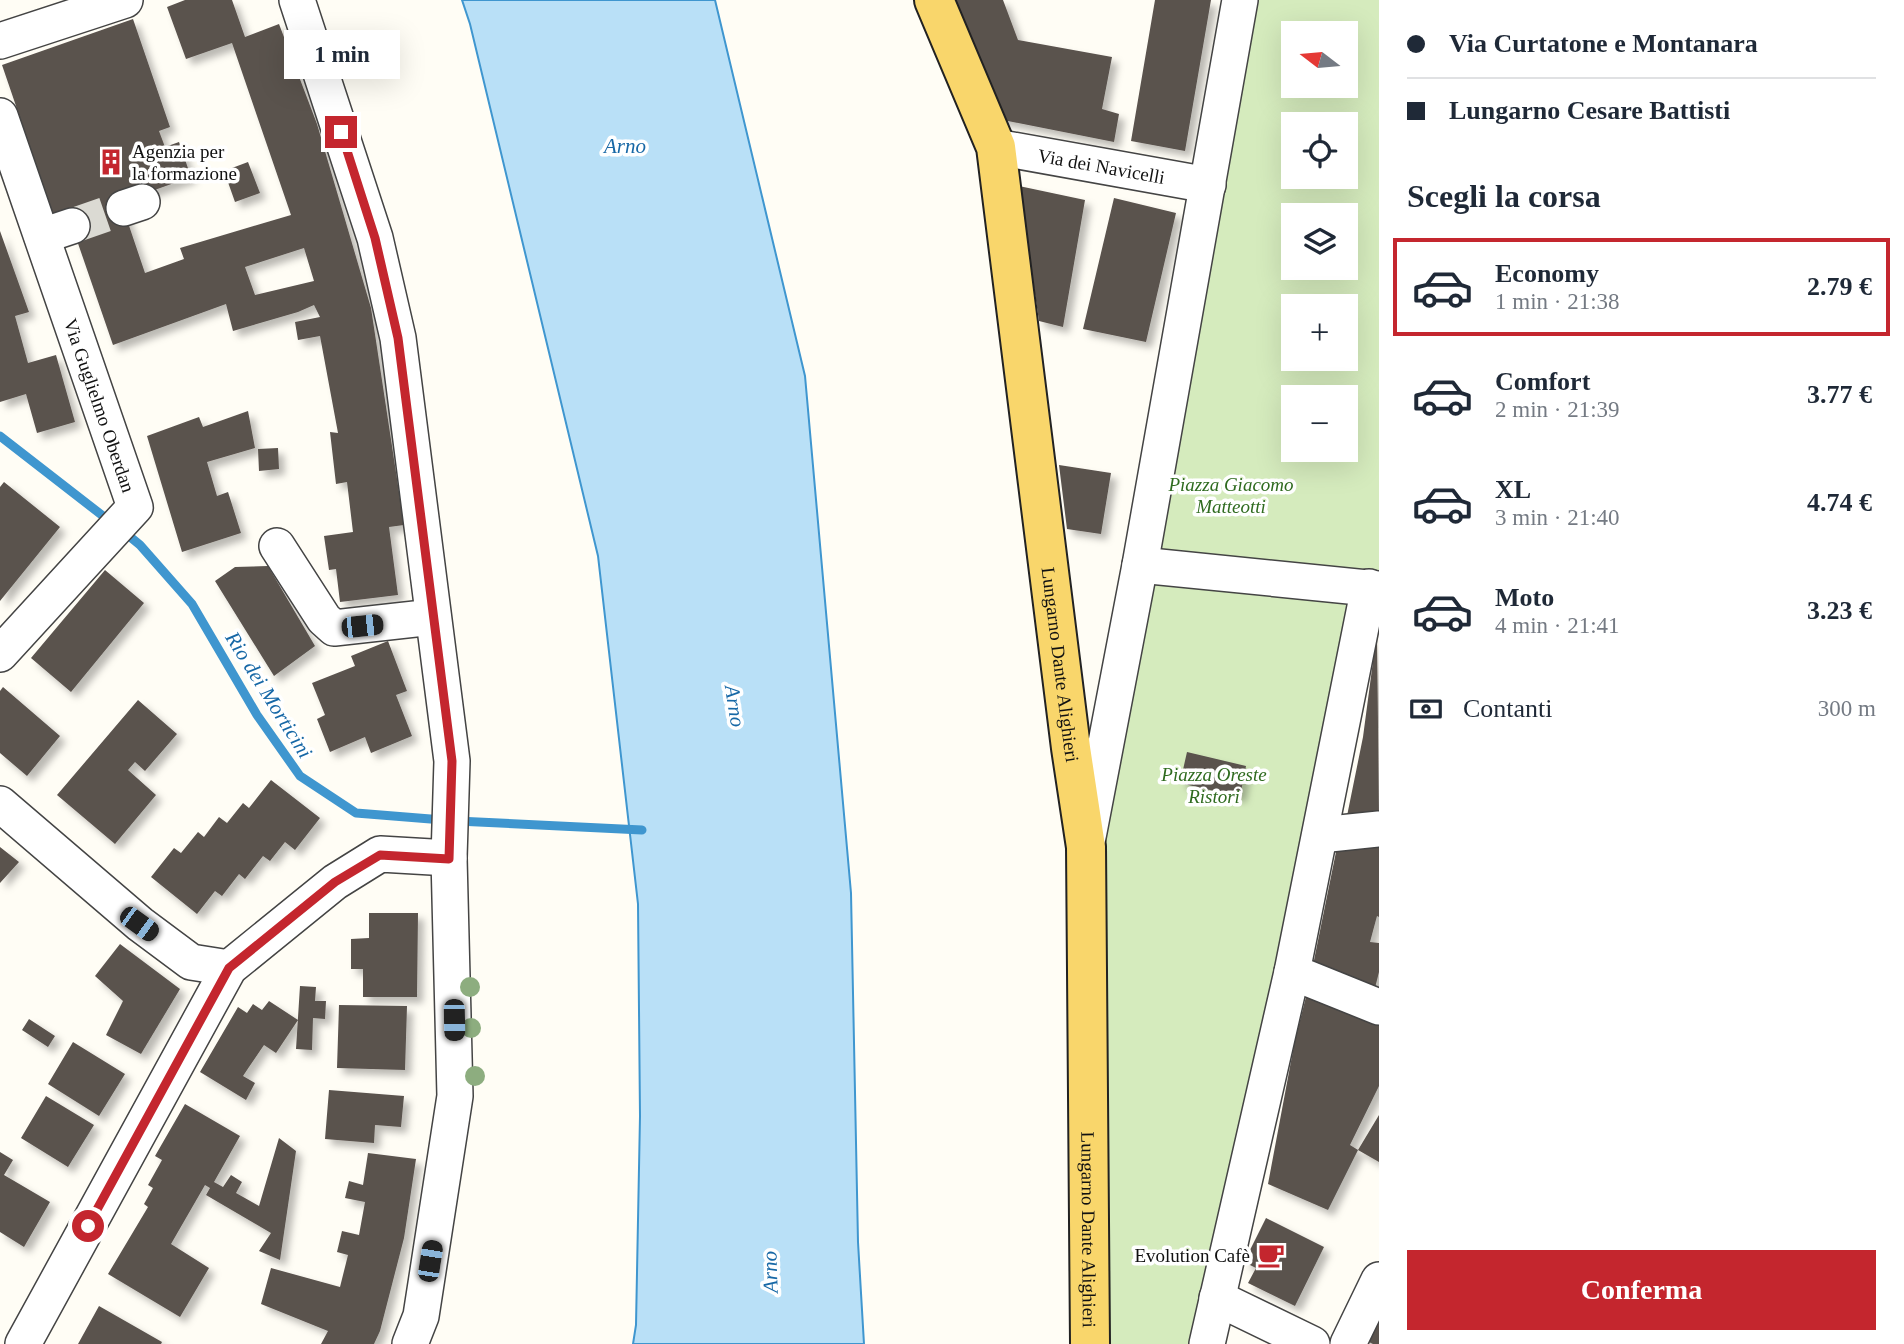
<!DOCTYPE html>
<html lang="it">
<meta charset="utf-8">
<style>
:root{--surface:#fff;--page:#f2f2f3;--text:#1f2937;--muted:#747a83;--line:#e0e1e3;--accent:#c4262e}
body{margin:0;font-family:Georgia,serif;background:var(--page);color:var(--text);height:100vh;display:flex;flex-direction:column;font-size:26px;white-space:nowrap}
*{box-sizing:border-box;margin:0}
p{font-size:23px;color:var(--muted)}
.icon{flex:none;width:38px;height:38px;fill:none;stroke:currentColor;stroke-width:2;stroke-linecap:round;stroke-linejoin:round}
.map{position:relative;flex:1;overflow:hidden}
.details{display:flex;flex-direction:column;background:var(--surface);width:525px}
.details>*{flex:none}
.top-card{display:grid;align-content:center;height:154px;padding:0 28px;background:var(--surface)}
.needle{width:46px;rotate:286deg}
.fabs{position:absolute;left:1281px;top:21px;display:grid;gap:14px}
.fabs a{display:grid;place-items:center;width:77px;height:77px;border-radius:0px;background:var(--surface);box-shadow:0 7px 28px #0002;font-size:35px}
.end{position:absolute;width:32px;height:32px;margin:-16px;border:9px solid #c4262e;background:#fff;box-shadow:0 0 0 4px #fff}
.from{border-radius:50%}
.bubble{position:absolute;height:49px;border-radius:0px;background:var(--surface);box-shadow:0 7px 28px #0002;font-size:23px;font-weight:800;line-height:49px;text-align:center}
.car{position:absolute;width:21px;height:42px;margin:-21px -10px;border-radius:9px;box-shadow:0 0 5px 2px #0007;background:linear-gradient(#222 24%,#8ab4d8 0 40%,#222 0 76%,#8ab4d8 0 86%,#222 0)}
.top-card b{display:flex;align-items:center;gap:24px;height:66px;font-size:26px}
.top-card b+b{border-top:2px solid var(--line)}
.top-card i{width:18px;height:18px;background:var(--text)}
ul{padding:0;list-style:none}
li{display:flex;align-items:center;gap:21px;height:98px;margin:0 14px 10px;padding:0 14px;border:4px solid transparent;border-radius:0px}
li div{flex:1}
li b{display:block;font-size:26px}
li em{font-style:normal;font-weight:800}
li.on{border-color:var(--accent)}
li>.icon{width:63px;height:63px;stroke-width:1.5}
h2{padding:0 28px;font-size:32px;line-height:84px}
.pay{display:flex;align-items:center;gap:18px;height:77px;padding:0 28px;font-size:26px}
.pay p{margin-inline-start:auto}
.action{display:flex;gap:14px;margin-top:auto;padding:14px 28px}
.action a{flex:1;height:80px;border-radius:0px;background:var(--accent);color:#fff;font-size:28px;font-weight:800;line-height:80px;text-align:center}
main{display:flex;flex:1;min-height:0}
.map>svg:first-child{display:block}
</style>
<main>
<div class="map">
<svg width="1379" height="1344" viewBox="0 0 1379 1344">
<defs>
<filter id="shadow"><feDropShadow dx="6" dy="6" stdDeviation="3.5" flood-color="#0004"/></filter>
</defs>
<rect width="100%" height="100%" fill="#fffdf5"/>
<!-- green -->
<path fill="#d5ebbd" fill-rule="evenodd" d="M1240,0H1379V589L1207,1344H1090L1086,847ZM1293,33H1346V86H1293ZM1293,124H1346V177H1293ZM1293,215H1346V268H1293ZM1293,306H1346V359H1293ZM1293,397H1346V450H1293Z"/>
<!-- water -->
<path fill="#b9e0f7" stroke="#3f96cf" stroke-width="2" d="M462,0H715L805,376L851,893L858,1242L864,1344H633L636,1325L640,1116L638,904L598,556L470,24Z"/>
<g fill="none" stroke-linecap="round" stroke-linejoin="round">
<!-- stream -->
<path stroke="#3f96cf" stroke-width="9" d="M0,436L112,523
M123,531L140,545L192,604L257,715L300,776L356,813L443,820
M457,821L642,830"/>
</g>
<!-- building -->
<path fill="#5a524d" fill-rule="evenodd" filter="url(#shadow)" d="M185,0H232L245,37L279,24L317,124L371,308L404,525L389,527L398,595L340,602L336,569L329,570L324,536L353,532L347,482L336,484L330,432L338,433L320,336L298,340L295,322L320,317L314,305L298,312L233,331L226,304L113,345L72,226L56,223L2,65L133,19L170,127L159,131L165,147L179,142L191,177L121,202L145,273L184,259L180,248L291,215L232,43L186,59L167,7ZM304,248L314,281L255,295L245,267Z
M948,0H1003L1018,40L1112,57L1102,109L1119,114L1114,142L993,118Z
M1155,0H1211L1185,151L1131,141Z
M248,162L260,193L235,202L224,171Z
M1019,186L1085,200L1063,327L1039,321Z
M1114,198L1176,213L1146,342L1083,329Z
M0,231L29,312L15,316L28,363L56,355L75,422L37,433L26,394L0,402Z
M248,411L255,448L207,462L217,496L228,492L241,533L182,552L147,436L199,417L203,427Z
M278,448L279,469L259,471L258,449Z
M1059,465L1111,473L1101,534L1067,529Z
M4,482L60,527L0,601V487Z
M268,566L315,646L274,676L215,581L235,567Z
M105,570L144,603L71,692L31,658Z
M1377,631L1379,817L1347,816L1363,737Z
M388,641L407,691L396,695L412,736L371,753L365,737L330,752L317,719L325,715L312,683L355,666L351,656Z
M3,687L60,736L27,776L0,753V691Z
M138,700L177,734L145,771L135,762L128,770L156,795L115,844L57,795Z
M1187,752L1246,766L1240,797L1180,783Z
M271,780L320,818L295,850L285,842L270,861L263,856L245,879L239,874L222,896L215,891L197,914L151,877L174,848L181,853L198,832L204,837L219,817L227,823L243,803L249,808Z
M1379,842V917L1377,916L1370,942L1379,943V972L1373,996L1312,970L1337,847Z
M0,847L19,862L0,883Z
M369,913H418L417,997H363V969H351V939L369,938Z
M120,944L180,989L141,1054L106,1035L123,1001L95,976Z
M300,986L316,987L315,1001H326L325,1019L313,1018L312,1050L296,1049Z
M1308,989L1379,1017V1086L1350,1145L1358,1150L1328,1210L1268,1184L1295,1040Z
M269,1001L298,1020L276,1053L264,1045L249,1067L243,1076L255,1083L246,1100L200,1072L238,1007L247,1013L253,1004L262,1010Z
M339,1005L407,1006L405,1070L337,1068Z
M29,1019L55,1036L48,1047L22,1030Z
M73,1042L125,1074L99,1116L48,1084Z
M329,1090L404,1096L401,1127L375,1125L374,1143L325,1139Z
M46,1096L94,1125L68,1167L21,1138Z
M185,1104L240,1136L214,1182L223,1187L231,1175L242,1182L236,1193L259,1206L279,1138L296,1151L280,1260L259,1251L271,1233L206,1195L210,1188L205,1185L171,1244L209,1268L180,1317L108,1274L148,1207L144,1204L153,1188L148,1185L162,1160L155,1156Z
M1379,1115V1162L1358,1150Z
M0,1152L13,1160L4,1175L50,1202L24,1247L0,1232Z
M368,1153L416,1159L404,1238L380,1331L374,1344H321L328,1331L261,1304L271,1268L340,1287L348,1255L337,1252L342,1231L359,1235L365,1202L345,1198L349,1181L363,1185Z
M1266,1218L1324,1247L1295,1306L1248,1283L1256,1268L1244,1262Z
M1379,1302V1344H1373L1359,1337Z
M99,1306L162,1342L161,1344H78Z"/>
<g fill="none" stroke-linecap="round" stroke-linejoin="round">
<!-- minor-tunnel -->
<path stroke="#dbdad3" stroke-width="35" stroke-dasharray="35 18" stroke-linecap="butt" d="M72,226L124,208"/>
<!-- minor casing -->
<g stroke="#444" stroke-width="38">
<g id="minor">
<path d="M297,0L375,238L398,338L452,761L449,858L455,1096L421,1316L410,1344"/>
<path d="M0,41L125,0"/>
<path id="s1" d="M0,116L135,507L0,654"/>
<path id="s2" d="M996,147L1208,185"/>
<path d="M124,208L142,202"/>
<path d="M42,236L72,226"/>
<path d="M277,546L324,619L334,628L433,617"/>
<path d="M1140,565L1379,589"/>
<path d="M0,804L140,924L191,962L229,968"/>
<path d="M1320,835L1379,829"/>
<path d="M1088,837L1140,565L1240,0"/>
<path d="M1292,972L1379,1007"/>
<path d="M1217,1298L1312,1344"/>
<path d="M23,1344L229,968L335,882L380,854L449,858"/>
<path d="M1207,1344L1292,972L1369,587"/>
<path d="M1348,1344L1379,1280"/>
</g>
</g>
<!-- major casing -->
<g stroke="#222" stroke-width="42">
<g id="major">
<path id="s3" d="M934,0L996,147L1071,748L1086,847L1090,1344"/>
</g>
</g>
<!-- minor -->
<use href="#minor" stroke="#fff" stroke-width="35"/>
<!-- major -->
<use href="#major" stroke="#f9d66b" stroke-width="38"/>
</g>
<!-- trees -->
<g fill="#8dad7f">
<circle cx="470" cy="987" r="10"/>
<circle cx="471" cy="1028" r="10"/>
<circle cx="475" cy="1076" r="10"/>
</g>
<g fill="none" stroke-linecap="round" stroke-linejoin="round">
<!-- route -->
<path stroke="#c4262e" stroke-width="9" d="M88,1226L229,968L335,882L380,855L449,859L452,761L398,338L375,238L341,132"/>
</g>
<!-- icons -->
<defs>
<g id="building-bare" transform="scale(2.1)"><path d="M-4-6H4V6H1V3H-1V6H-4ZM-2.5-4.3h1.7v1.8h-1.7ZM.8-4.3h1.7v1.8H.8ZM-2.5-1h1.7V.8h-1.7ZM.8-1h1.7V.8H.8Z" fill="#c4262e" stroke="#fff" stroke-width="2.5" paint-order="stroke"/></g>
<g id="cafe-bare" transform="scale(2.1)"><path d="M-5.5-4.5H6V0H3Q3 3.5 0 3.5H-2.5Q-5.5 3.5-5.5 0ZM3-3.2v2h1.7v-2ZM-6 4.5H4V6H-6Z" fill="#c4262e" stroke="#fff" stroke-width="2.5" paint-order="stroke"/></g>
</defs>
<g fill-rule="evenodd">
<use href="#building-bare" x="111" y="162"/>
<use href="#cafe-bare" x="1271" y="1255"/>
</g>
<g text-anchor="middle" stroke-width="7" stroke-linejoin="round" paint-order="stroke">
<!-- poi labels -->
<g font-size="19" fill="#111" stroke="#fff" text-anchor="start">
<text x="132" y="158">Agenzia per<tspan x="132" dy="22">la formazione</tspan></text>
<text x="1250" y="1262" text-anchor="end">Evolution Cafè</text>
</g>
<!-- street labels -->
<g font-size="19" fill="#111" stroke="#fff">
<text dy="7" stroke="none"><textPath href="#s2" startOffset="107">Via dei Navicelli</textPath></text>
<text dy="7" stroke="none"><textPath href="#s1" startOffset="306">Via Guglielmo Oberdan</textPath></text>
<text dy="7" stroke="none"><textPath href="#s3" startOffset="681">Lungarno Dante Alighieri</textPath></text>
<text dy="7" stroke="none"><textPath href="#s3" startOffset="1248">Lungarno Dante Alighieri</textPath></text>
</g>
<!-- park labels -->
<g font-size="19" font-style="italic" fill="#2f6b1f" stroke="#fff">
<text x="1231" y="491">Piazza Giacomo<tspan x="1231" dy="22">Matteotti</tspan></text>
<text x="1214" y="781">Piazza Oreste<tspan x="1214" dy="22">Ristori</tspan></text>
</g>
<!-- water labels -->
<g font-size="21" font-style="italic" fill="#1768a6" stroke="#fff">
<text x="625" y="153">Arno</text>
<text transform="translate(269 695) rotate(58)" y="7">Rio dei Morticini</text>
<text transform="translate(735 706) rotate(81)" y="7">Arno</text>
<text transform="translate(770 1272) rotate(-92)" y="7">Arno</text>
</g>
</g>
</svg>
<div class="fabs">
<a><svg class="needle" viewBox="-14 -14 28 28"><path d="M0-13l5 13h-10z" fill="#e53935"/><path d="M0 13l5-13h-10z" fill="#747a83"/></svg></a>
<a><svg class="icon" aria-label="locate" viewBox="0 0 24 24"><circle cx="12" cy="12" r="6"/><path d="M12 2v4M12 18v4M2 12h4M18 12h4"/></svg></a>
<a><svg class="icon" aria-label="layers" viewBox="0 0 24 24"><path d="M12 4l9 5-9 5-9-5zM3 14l9 5 9-5"/></svg></a>
<a>+</a>
<a>−</a>
</div>
<i class="end from" style="left:88px;top:1226px"></i>
<i class="end" style="left:341px;top:132px"></i>
<div class="bubble" style="left:284px;top:30px;width:116px">1 min</div>
<i class="car" style="left:362px;top:626px;rotate:84deg"></i>
<i class="car" style="left:139px;top:924px;rotate:126deg"></i>
<i class="car" style="left:454px;top:1020px;rotate:179deg"></i>
<i class="car" style="left:430px;top:1261px;rotate:9deg"></i>
</div>
<section class="details">
<div class="top-card">
<b><i class="from"></i>Via Curtatone e Montanara</b>
<b><i></i>Lungarno Cesare Battisti</b>
</div>
<h2>Scegli la corsa</h2>
<ul>
<li class="on"><svg class="icon" aria-label="car" viewBox="0 0 24 24"><path d="M5 17H2v-5l4-1 3-4h7l3 4 3 1v5h-3M9 17h6M6 11h13"/><circle cx="7" cy="17" r="2"/><circle cx="17" cy="17" r="2"/></svg><div><b>Economy</b><p>1 min · 21:38</p></div><em>2.79 €</em></li>
<li><svg class="icon" aria-label="car" viewBox="0 0 24 24"><path d="M5 17H2v-5l4-1 3-4h7l3 4 3 1v5h-3M9 17h6M6 11h13"/><circle cx="7" cy="17" r="2"/><circle cx="17" cy="17" r="2"/></svg><div><b>Comfort</b><p>2 min · 21:39</p></div><em>3.77 €</em></li>
<li><svg class="icon" aria-label="car" viewBox="0 0 24 24"><path d="M5 17H2v-5l4-1 3-4h7l3 4 3 1v5h-3M9 17h6M6 11h13"/><circle cx="7" cy="17" r="2"/><circle cx="17" cy="17" r="2"/></svg><div><b>XL</b><p>3 min · 21:40</p></div><em>4.74 €</em></li>
<li><svg class="icon" aria-label="car" viewBox="0 0 24 24"><path d="M5 17H2v-5l4-1 3-4h7l3 4 3 1v5h-3M9 17h6M6 11h13"/><circle cx="7" cy="17" r="2"/><circle cx="17" cy="17" r="2"/></svg><div><b>Moto</b><p>4 min · 21:41</p></div><em>3.23 €</em></li>
</ul>
<div class="pay"><svg class="icon" aria-label="cash" viewBox="0 0 24 24"><path d="M3 7h18v10H3z"/><circle cx="12" cy="12" r="2"/></svg>Contanti<p>300 m</p></div>
<div class="action"><a>Conferma</a></div>
</section>
</main>
